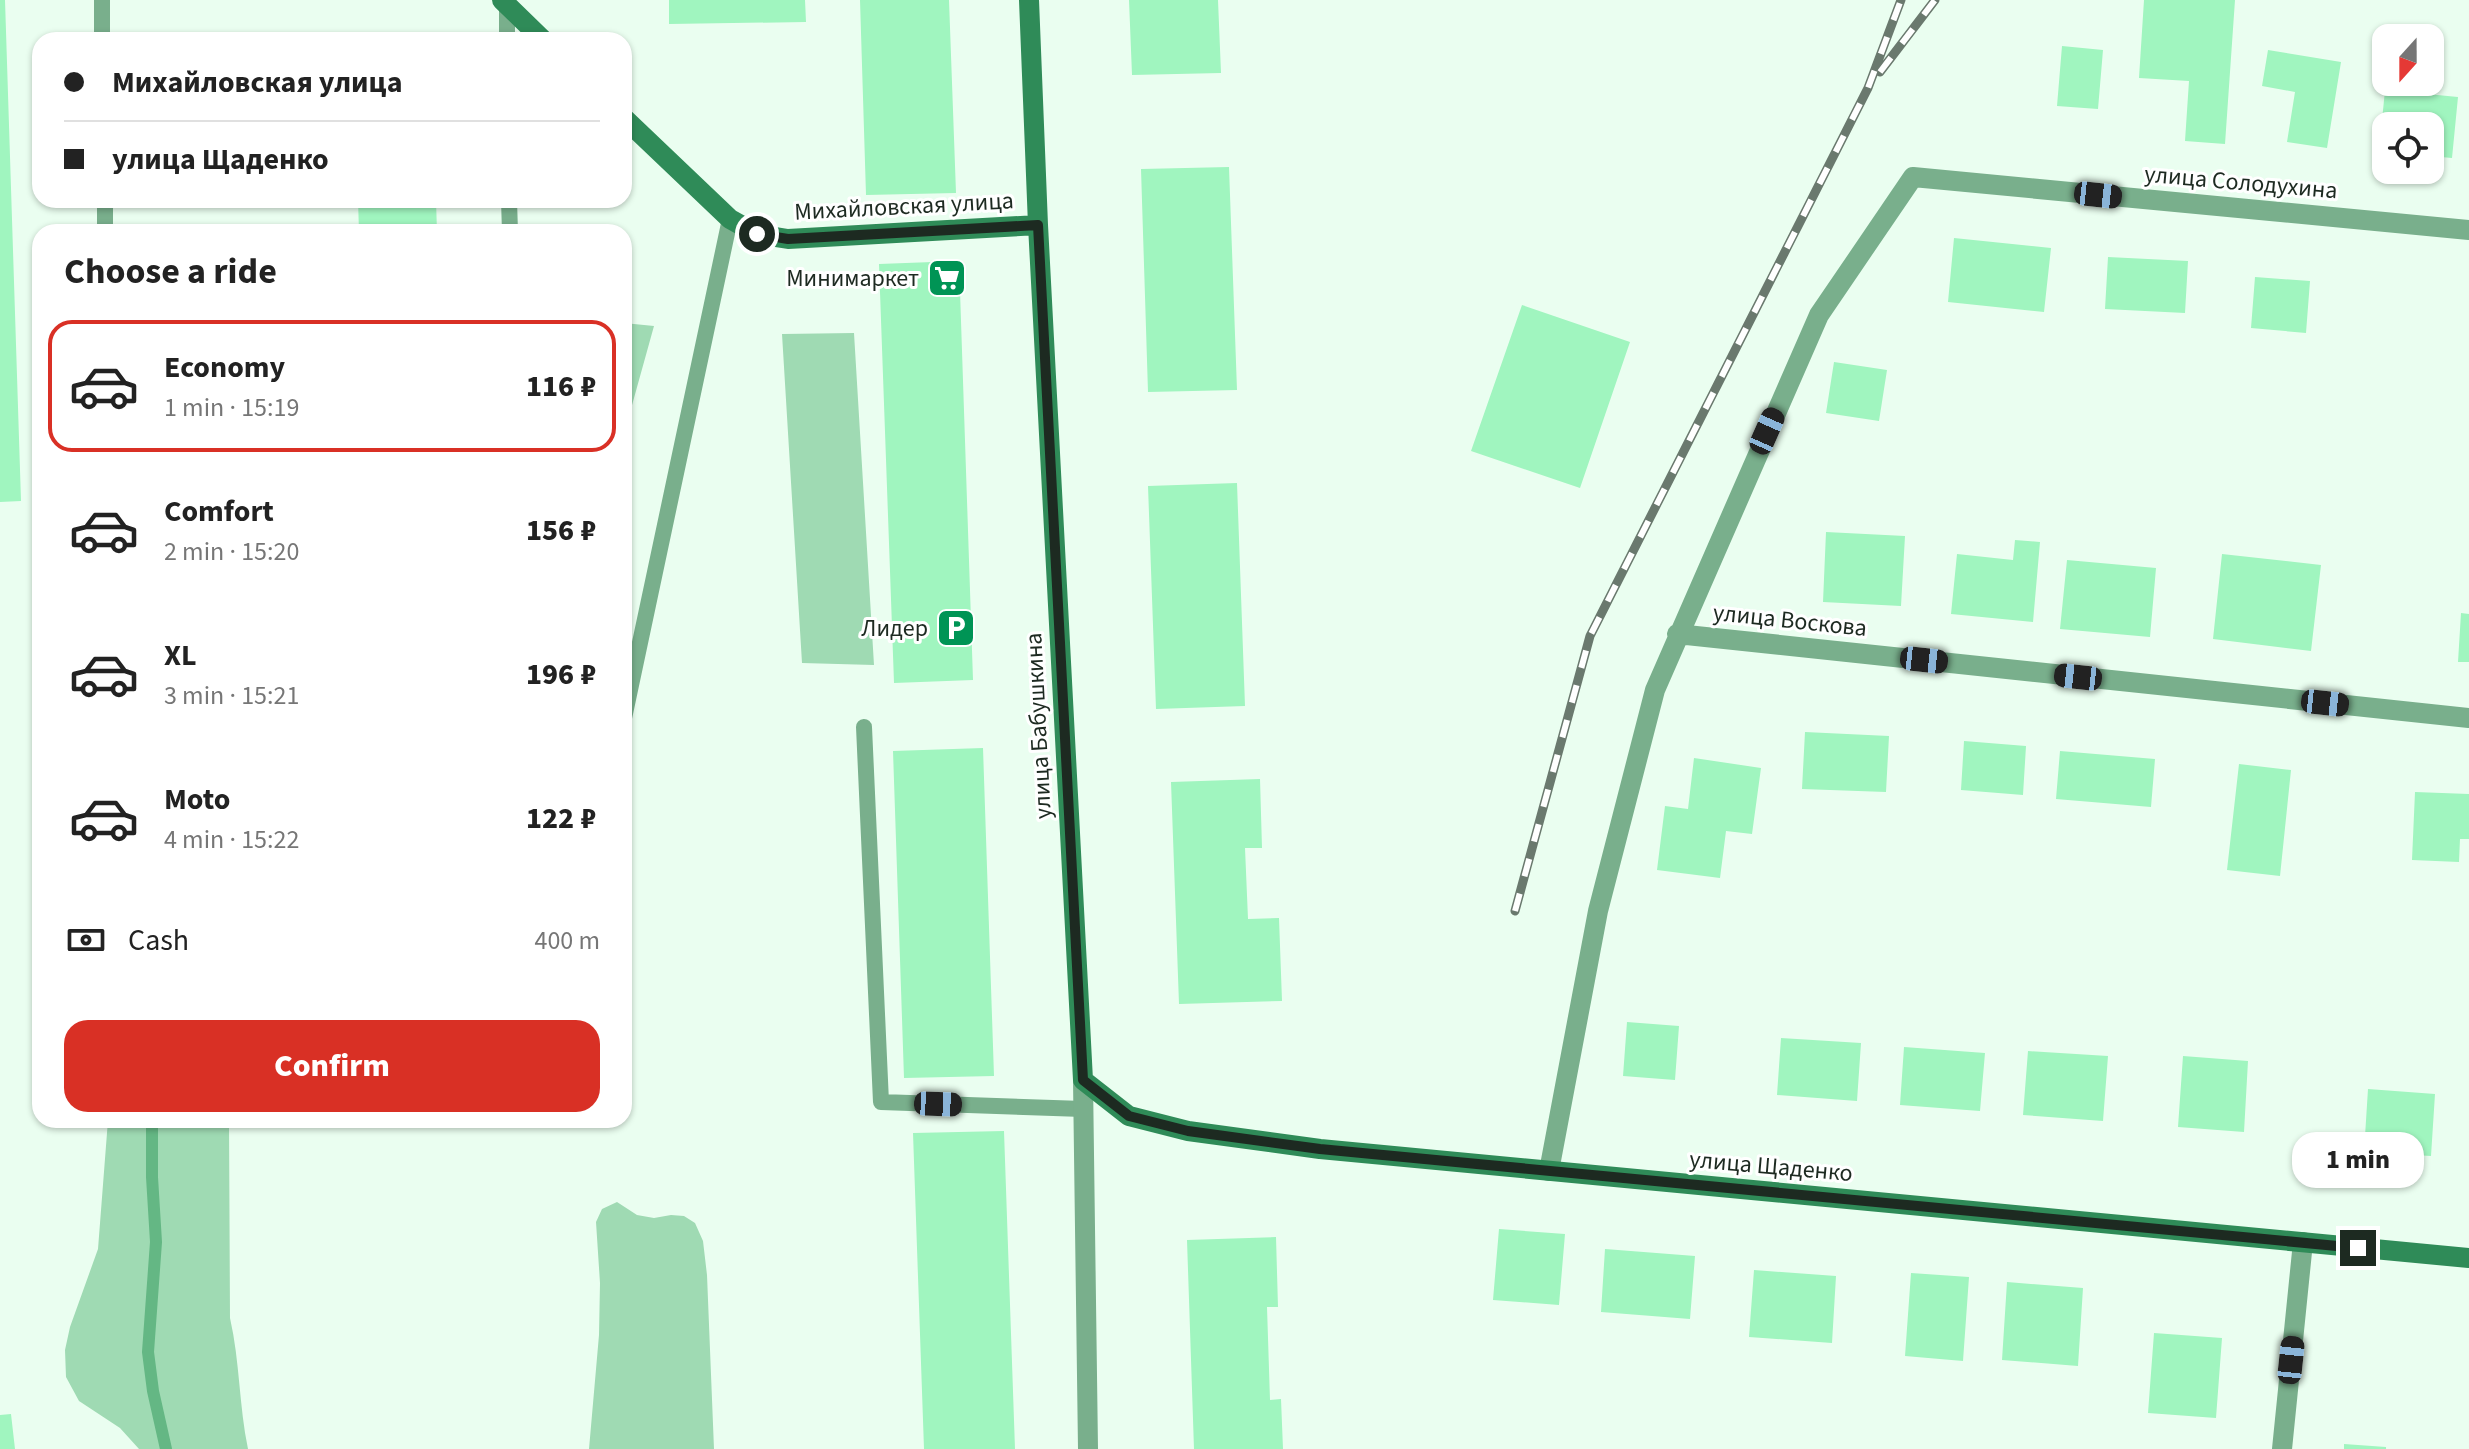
<!DOCTYPE html>
<meta charset="utf-8">
<style>
:root{--surface:#fff;--page:#f6f6f6;--text:#222;--muted:#767676;--line:#e0e0e0;--accent:#d93025}
body{margin:0;font-family:"Source Sans 3",sans-serif;background:var(--page);color:var(--text);height:100vh;display:flex;flex-direction:column;font-size:30px;white-space:nowrap}
*{box-sizing:border-box;margin:0}
p{font-size:26px;color:var(--muted)}
.icon{flex:none;width:44px;height:44px;fill:none;stroke:currentColor;stroke-width:2;stroke-linecap:round;stroke-linejoin:round}
.map{position:relative;flex:1;overflow:hidden}
.sheet{position:absolute;left:32px;top:224px;width:600px;height:904px;display:flex;flex-direction:column;background:var(--surface);border-radius:24px;box-shadow:0 2px 6px #0004}
.sheet>*{flex:none}
.guide{position:absolute;left:32px;top:32px;width:600px;height:176px;border-radius:24px;box-shadow:0 2px 6px #0004;display:grid;align-content:center;height:176px;padding:0 32px;background:var(--surface)}
.needle{width:52px;rotate:201deg}
.fabs{position:absolute;left:2372px;top:24px;display:grid;gap:16px}
.fabs a{display:grid;place-items:center;width:72px;height:72px;border-radius:16px;background:var(--surface);box-shadow:0 2px 6px #0004;font-size:40px}
.end{position:absolute;width:36px;height:36px;margin:-18px;border:10px solid #1d2a21;background:#fff;box-shadow:0 0 0 4px #fff}
.from{border-radius:50%}
.bubble{position:absolute;height:56px;border-radius:24px;background:var(--surface);box-shadow:0 2px 6px #0004;font-size:26px;font-weight:800;line-height:56px;text-align:center}
.car{position:absolute;width:24px;height:48px;margin:-24px -12px;border-radius:10px;box-shadow:0 0 6px 2px #0007;background:linear-gradient(#222 24%,#8ab4d8 0 40%,#222 0 76%,#8ab4d8 0 86%,#222 0)}
.guide b{display:flex;align-items:center;gap:28px;height:76px;font-size:30px}
.guide b+b{border-top:2px solid var(--line)}
.guide i{width:20px;height:20px;background:var(--text)}
ul{padding:0;list-style:none}
li{display:flex;align-items:center;gap:24px;height:132px;margin:0 16px 12px;padding:0 16px;border:4px solid transparent;border-radius:24px}
li div{flex:1}
li b{display:block;font-size:30px}
li em{font-style:normal;font-weight:800}
li.on{border-color:var(--accent)}
li>.icon{width:72px;height:72px;stroke-width:1.5}
h2{padding:0 32px;font-size:36px;line-height:96px}
.pay{display:flex;align-items:center;gap:20px;height:88px;padding:0 32px;font-size:30px}
.pay p{margin-inline-start:auto}
.cta{display:flex;gap:16px;margin-top:auto;padding:16px 32px}
.cta a{flex:1;height:92px;border-radius:24px;background:var(--accent);color:#fff;font-size:32px;font-weight:800;line-height:92px;text-align:center}
.map>svg:first-child{display:block}
</style>
<div class="map">
<svg width="2469" height="1449" viewBox="0 0 2469 1449">
<rect width="100%" height="100%" fill="#eafef0"/>
<!-- green -->
<path fill="#9fdab3" d="M624,323L654,326L624,434Z
M854,333L874,665L802,663L782,334Z
M108,1120H229L230,1318C240,1362 239,1406 248,1449H139L120,1428L79,1401L66,1377L65,1350L70,1327L98,1249Z
M617,1202L637,1215L654,1218L671,1215L684,1216L695,1223L703,1241L707,1275L714,1449H589L599,1335L600,1283L596,1222L602,1209Z"/>
<g fill="none" stroke-linecap="round" stroke-linejoin="round">
<!-- stream -->
<path stroke="#64b784" stroke-width="12" d="M152,1120V1177L156,1242L148,1352L153,1391L166,1449"/>
</g>
<!-- building -->
<path fill="#a0f5bf" d="M0,0H5L21,501L0,502Z
M669,0H805L806,22L669,24Z
M860,0H949L956,193L866,195Z
M1129,0H1218L1221,73L1132,75Z
M2144,0H2235L2225,144L2185,141L2189,81L2139,78Z
M2062,46L2103,50L2098,109L2057,106Z
M2268,50L2341,62L2327,148L2287,142L2295,92L2262,86Z
M2385,90L2458,97L2452,158L2430,156V126H2386V152L2379,151Z
M1229,167L1237,390L1148,392L1141,169Z
M358,200H436L437,232H359Z
M1954,238L2051,248L2044,312L1948,302Z
M2108,257L2188,261L2185,313L2105,309Z
M959,261L973,680L894,683L879,264Z
M2255,277L2310,281L2306,333L2251,328Z
M1522,305L1630,342L1580,488L1471,451Z
M1834,362L1887,370L1879,421L1826,413Z
M1237,483L1245,706L1156,709L1148,486Z
M1826,532L1905,536L1901,606L1823,602Z
M2015,540L2040,542L2033,622L1951,614L1957,554L2013,560Z
M2222,554L2321,565L2311,651L2213,639Z
M2067,560L2156,568L2150,637L2060,629Z
M2461,613L2469,614V662H2458Z
M1805,732L1889,736L1886,792L1802,789Z
M1964,741L2026,746L2023,795L1961,790Z
M983,748L994,1076L904,1078L893,751Z
M2060,751L2155,759L2151,807L2056,799Z
M1694,758L1761,768L1752,834L1726,831L1720,878L1657,870L1665,806L1688,809Z
M2239,764L2291,770L2280,876L2227,870Z
M1260,779L1262,848H1245L1248,919L1279,918L1282,1001L1179,1004L1171,782Z
M2415,792L2469,794V839H2460L2459,862L2412,860Z
M1627,1022L1679,1026L1675,1080L1623,1076Z
M1781,1038L1861,1043L1857,1101L1777,1095Z
M1904,1047L1985,1053L1980,1111L1900,1105Z
M2028,1051L2108,1056L2103,1121L2023,1115Z
M2183,1056L2248,1061L2244,1132L2178,1127Z
M2368,1089L2435,1094L2431,1156L2364,1152Z
M1004,1131L1015,1449H924L913,1133Z
M1499,1229L1565,1234L1559,1305L1493,1300Z
M1276,1237L1278,1307H1267L1270,1400L1281,1399L1283,1449H1194L1187,1240Z
M1605,1249L1695,1256L1690,1319L1601,1312Z
M1754,1270L1836,1276L1832,1343L1749,1337Z
M1911,1273L1969,1277L1963,1361L1905,1356Z
M2007,1282L2083,1288L2078,1366L2002,1360Z
M2154,1333L2222,1338L2216,1418L2148,1413Z
M11,1414L15,1449H0V1415Z
M2344,1444L2386,1447V1449H2344Z"/>
<g fill="none" stroke-linecap="round" stroke-linejoin="round">
<!-- lane -->
<path stroke="#79af8c" stroke-width="16" d="M102,0V40
M507,5V40
M105,200V232
M509,200L510,232
M624,718L730,219
M864,727L881,1102L1083,1109"/>
<!-- street -->
<path stroke="#79af8c" stroke-width="20" d="M1677,634L2469,718
M1083,1080L1088,1449
M1549,1171L1598,911L1655,690L1819,315L1913,177L2469,230
M2282,1449L2303,1242"/>
<!-- secondary -->
<path stroke="#2f8b58" stroke-width="20" d="M502,0L543,40
M1029,0L1038,225L1083,1080L1129,1116L1188,1131L1320,1149L2469,1258
M624,118L730,219L757,234L788,239L1038,225"/>
<!-- rail casing -->
<g stroke="#6a796e" stroke-width="9">
<path id="rail" d="M1880,72L1935,0
M1515,911L1590,636L1868,88L1901,0"/>
</g>
<!-- rail -->
<use href="#rail" stroke="#fff" stroke-width="6" stroke-dasharray="18" stroke-linecap="butt"/>
</g>
<g fill="none" stroke-linecap="round" stroke-linejoin="round">
<!-- route -->
<path stroke="#1d2a21" stroke-width="10" d="M757,234L788,239L1038,225L1083,1080L1129,1116L1188,1131L1320,1149L2358,1248"/>
</g>
<!-- icons -->
<defs>
<g id="supermarket-square" transform="scale(2)"><rect x="-9" y="-9" width="18" height="18" rx="4" fill="#009455" stroke="#fff"/><path d="M-6-5.5h2.5l.6 2H6L4.5 2H-2.5L-4.4-4H-6ZM-1.5 3.2a1.3 1.3 0 1 0 .1 0ZM3 3.2a1.3 1.3 0 1 0 .1 0Z" fill="#fff"/></g>
<g id="parking-square" transform="scale(2)"><rect x="-9" y="-9" width="18" height="18" rx="4" fill="#009455" stroke="#fff"/><path d="M-3.5-5.5H1a3.5 3.5 0 0 1 0 7H-1V5.5H-3.5ZM-1-3.4V-.6H.8a1.4 1.4 0 0 0 0-2.8Z" fill="#fff"/></g>
</defs>
<g fill-rule="evenodd">
<use href="#supermarket-square" x="947" y="278"/>
<use href="#parking-square" x="956" y="628"/>
</g>
<g text-anchor="middle" stroke-width="6" stroke-linejoin="round" paint-order="stroke">
<!-- street labels -->
<g font-size="24" fill="#1d2a21" stroke="#fff">
<text transform="translate(2241 182) rotate(5)" y="8">улица Солодухина</text>
<text transform="translate(904 206) rotate(-3)" y="8">Михайловская улица</text>
<text transform="translate(1790 620) rotate(6)" y="8">улица Воскова</text>
<text transform="translate(1038 726) rotate(-93)" y="8">улица Бабушкина</text>
<text transform="translate(1771 1166) rotate(5)" y="8">улица Щаденко</text>
</g>
<!-- poi labels -->
<g font-size="24" fill="#1d2a21" stroke="#fff" text-anchor="end">
<text x="919" y="286">Минимаркет</text>
<text x="928" y="636">Лидер</text>
</g>
</g>
</svg>
<div class="fabs">
<a><svg class="needle" viewBox="-14 -14 28 28"><path d="M0-13l5 13h-10z" fill="#e53935"/><path d="M0 13l5-13h-10z" fill="#767676"/></svg></a>
<a><svg class="icon" aria-label="locate" viewBox="0 0 24 24"><circle cx="12" cy="12" r="6"/><path d="M12 2v4M12 18v4M2 12h4M18 12h4"/></svg></a>
</div>
<i class="end from" style="left:757px;top:234px"></i>
<i class="end" style="left:2358px;top:1248px"></i>
<div class="bubble" style="left:2292px;top:1132px;width:132px">1 min</div>
<i class="car" style="left:2098px;top:195px;rotate:96deg"></i>
<i class="car" style="left:1767px;top:431px;rotate:24deg"></i>
<i class="car" style="left:1924px;top:660px;rotate:96deg"></i>
<i class="car" style="left:2078px;top:677px;rotate:276deg"></i>
<i class="car" style="left:2325px;top:703px;rotate:96deg"></i>
<i class="car" style="left:938px;top:1104px;rotate:92deg"></i>
<i class="car" style="left:2291px;top:1360px;rotate:6deg"></i>
<div class="guide">
<b><i class="from"></i>Михайловская улица</b>
<b><i></i>улица Щаденко</b>
</div>
<section class="sheet">
<h2>Choose a ride</h2>
<ul>
<li class="on"><svg class="icon" aria-label="car" viewBox="0 0 24 24"><path d="M5 17H2v-5l4-1 3-4h7l3 4 3 1v5h-3M9 17h6M6 11h13"/><circle cx="7" cy="17" r="2"/><circle cx="17" cy="17" r="2"/></svg><div><b>Economy</b><p>1 min · 15:19</p></div><em>116 ₽</em></li>
<li><svg class="icon" aria-label="car" viewBox="0 0 24 24"><path d="M5 17H2v-5l4-1 3-4h7l3 4 3 1v5h-3M9 17h6M6 11h13"/><circle cx="7" cy="17" r="2"/><circle cx="17" cy="17" r="2"/></svg><div><b>Comfort</b><p>2 min · 15:20</p></div><em>156 ₽</em></li>
<li><svg class="icon" aria-label="car" viewBox="0 0 24 24"><path d="M5 17H2v-5l4-1 3-4h7l3 4 3 1v5h-3M9 17h6M6 11h13"/><circle cx="7" cy="17" r="2"/><circle cx="17" cy="17" r="2"/></svg><div><b>XL</b><p>3 min · 15:21</p></div><em>196 ₽</em></li>
<li><svg class="icon" aria-label="car" viewBox="0 0 24 24"><path d="M5 17H2v-5l4-1 3-4h7l3 4 3 1v5h-3M9 17h6M6 11h13"/><circle cx="7" cy="17" r="2"/><circle cx="17" cy="17" r="2"/></svg><div><b>Moto</b><p>4 min · 15:22</p></div><em>122 ₽</em></li>
</ul>
<div class="pay"><svg class="icon" aria-label="cash" viewBox="0 0 24 24"><path d="M3 7h18v10H3z"/><circle cx="12" cy="12" r="2"/></svg>Cash<p>400 m</p></div>
<div class="cta"><a>Confirm</a></div>
</section>
</div>
